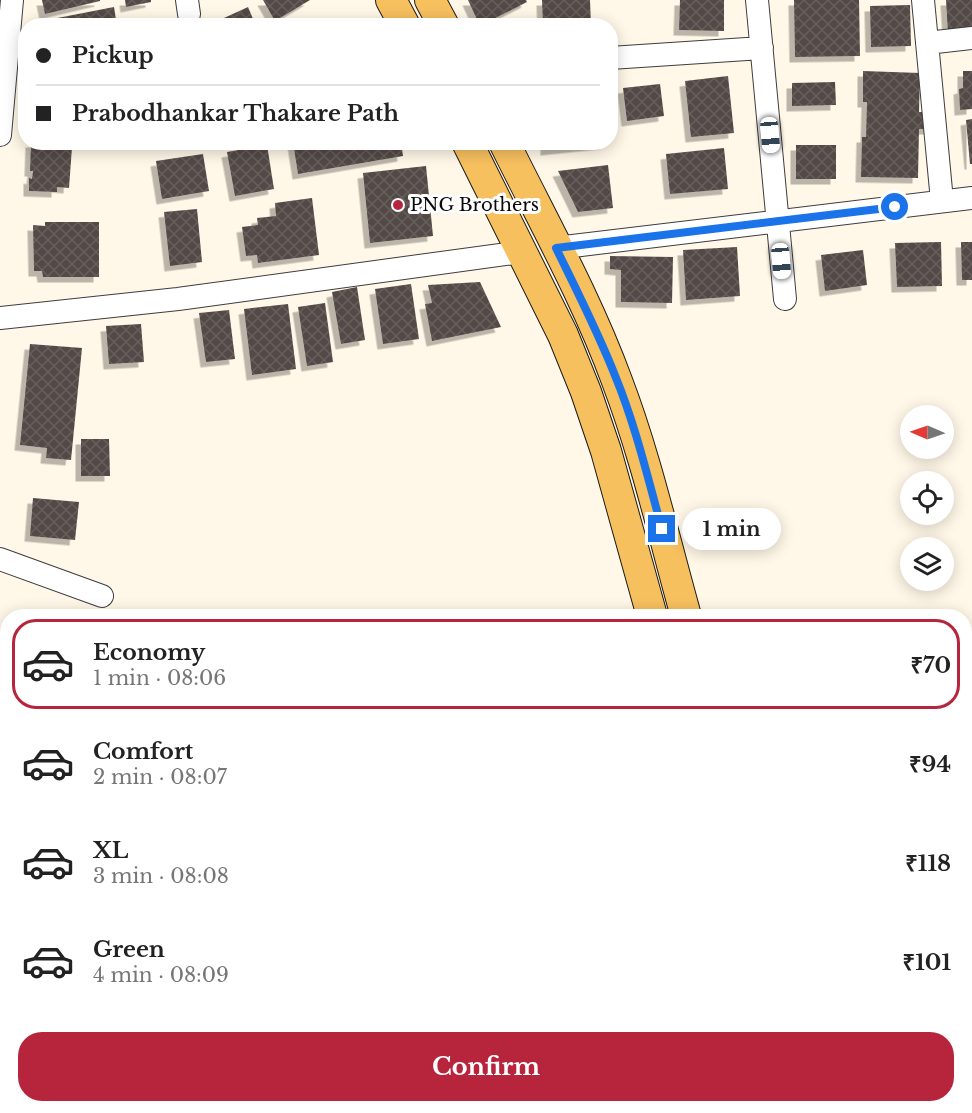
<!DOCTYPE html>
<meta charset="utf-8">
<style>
:root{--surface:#fff;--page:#f6f6f6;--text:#222;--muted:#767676;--line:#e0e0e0;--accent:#b7253d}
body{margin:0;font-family:"Libre Baskerville",serif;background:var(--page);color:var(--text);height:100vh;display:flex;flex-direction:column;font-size:22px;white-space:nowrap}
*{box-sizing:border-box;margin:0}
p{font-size:20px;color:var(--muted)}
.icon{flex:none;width:33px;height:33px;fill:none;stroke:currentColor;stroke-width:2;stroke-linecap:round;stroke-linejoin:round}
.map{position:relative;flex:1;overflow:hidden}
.details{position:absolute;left:0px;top:609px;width:972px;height:504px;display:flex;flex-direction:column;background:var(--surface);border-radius:24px 24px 0 0;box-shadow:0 3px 15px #0003}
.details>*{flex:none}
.guide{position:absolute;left:18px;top:18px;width:600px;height:132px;border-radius:24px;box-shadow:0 3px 15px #0003;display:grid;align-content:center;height:132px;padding:0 18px;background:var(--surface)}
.needle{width:39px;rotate:272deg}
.tools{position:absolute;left:900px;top:405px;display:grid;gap:12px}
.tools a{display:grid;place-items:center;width:54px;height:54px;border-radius:50%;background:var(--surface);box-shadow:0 3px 15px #0003;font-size:30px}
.end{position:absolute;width:27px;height:27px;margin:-14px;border:8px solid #1a73e8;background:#fff;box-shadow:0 0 0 3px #fff}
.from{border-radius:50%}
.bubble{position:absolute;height:42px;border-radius:21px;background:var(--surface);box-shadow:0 3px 15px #0003;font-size:20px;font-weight:700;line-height:42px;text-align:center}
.car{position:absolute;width:18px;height:36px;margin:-18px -9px;border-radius:8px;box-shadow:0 0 4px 2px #0007;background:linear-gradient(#fff 24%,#345 0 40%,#fff 0 76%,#345 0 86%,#fff 0)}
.guide b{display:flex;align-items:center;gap:21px;height:57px;font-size:22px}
.guide b+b{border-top:2px solid var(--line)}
.guide i{width:15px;height:15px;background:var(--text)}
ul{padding:10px 0 0;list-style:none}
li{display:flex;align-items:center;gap:18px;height:90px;margin:0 12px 9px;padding:0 6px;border:3px solid transparent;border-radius:24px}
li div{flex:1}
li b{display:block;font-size:22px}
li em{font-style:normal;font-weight:700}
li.on{border-color:var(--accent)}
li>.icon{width:54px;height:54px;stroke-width:1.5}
.cta{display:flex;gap:12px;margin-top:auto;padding:12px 18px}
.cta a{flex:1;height:69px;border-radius:24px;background:var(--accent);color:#fff;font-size:24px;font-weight:700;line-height:69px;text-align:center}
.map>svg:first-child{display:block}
</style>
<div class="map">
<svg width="972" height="1113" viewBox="0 0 972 1113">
<defs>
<pattern id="park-dots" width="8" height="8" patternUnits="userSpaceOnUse" patternTransform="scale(1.5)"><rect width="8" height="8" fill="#d4e7b3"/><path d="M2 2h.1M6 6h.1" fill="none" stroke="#b5c599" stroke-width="1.8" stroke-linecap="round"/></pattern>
<pattern id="building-cross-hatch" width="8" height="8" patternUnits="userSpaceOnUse" patternTransform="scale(1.5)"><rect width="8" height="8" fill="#524a47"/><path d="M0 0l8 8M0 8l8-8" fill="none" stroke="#66605d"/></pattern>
<filter id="shadow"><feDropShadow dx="-5.5" dy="5.5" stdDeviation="0" flood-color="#0004"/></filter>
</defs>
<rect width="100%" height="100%" fill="#fff7e7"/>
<!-- park -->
<path fill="url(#park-dots)" d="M804,1106H896L897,1113H806Z"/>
<!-- building -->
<path fill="url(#building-cross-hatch)" filter="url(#shadow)" d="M42,0H100V1L45,14Z
M125,0H151V2L126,7Z
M263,0H310L275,21Z
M468,0H526L527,2L480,26Z
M542,0H590L591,26H543Z
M680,0H724V31L679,30Z
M794,0H859L860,56L795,57Z
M946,0H972V32L948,33Z
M910,5L911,46L871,47L870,6Z
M114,7L117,26H38L37,22Z
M248,7L256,26H228L224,18Z
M863,71L920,73L919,112H931L930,129H919L918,178L861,177L862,137H866L867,102H863Z
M963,71H972V109L960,110L959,89L963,88Z
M728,76L734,133L691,137L685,81Z
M835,82L836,105L792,106V83Z
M660,84L664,116L627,121L623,88Z
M972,119V164H970L966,120Z
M31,142H36V145L72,147L69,188L57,187V192L29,191V178L32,179L33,171H30Z
M293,142H401L403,156L298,174Z
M546,142H605V144L546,150Z
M267,145L274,189L235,196L227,152Z
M796,145H836V179H796Z
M724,148L728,189L670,194L666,154Z
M203,154L209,191L162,199L156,161Z
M608,165L613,208L578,212L558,171Z
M426,166L433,236L370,243L363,173Z
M312,198L319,255L258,263L257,255L246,256L242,227L258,225L257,218L276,216L275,203Z
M197,209L202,262L170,266L164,212Z
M45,222H99V277H43L42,271H34L33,225L45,226Z
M941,242L942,286L897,287L895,243Z
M961,242H972V280H962Z
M737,247L740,296L686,300L683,250Z
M863,250L867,285L825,291L821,255Z
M610,256L673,257L672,303L621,302V270L610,269Z
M480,282L501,327L432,341L425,304L432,303L428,285Z
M411,284L419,339L383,344L375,289Z
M357,287L365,340L341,344L332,292Z
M325,303L333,362L307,366L298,307Z
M288,304L296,369L252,375L244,309Z
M229,310L235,359L206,362L199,313Z
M141,324L144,362L109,364L106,326Z
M30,344L82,348L71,460L46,458L47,448L20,445Z
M81,439H109L110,476H81Z
M33,498L79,502L75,540L30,536Z
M0,682H8V722H0Z
M0,779L8,780V830L0,829L2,814H0Z
M1,905H8V944H0Z
M964,905H972V982H964Z
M964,1061H972V1074H964Z
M964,1076H972V1113H920V1106H964Z
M345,1106H359L360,1113H339L346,1111Z
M402,1106H472L473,1113H403Z
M266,1107L267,1113H240V1112Z"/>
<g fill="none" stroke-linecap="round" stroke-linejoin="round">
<!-- minor casing -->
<g stroke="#3d3d3d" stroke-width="24">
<path id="minor" d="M187,0L189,14
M757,0L785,299
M923,0L942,201
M927,43L972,38
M610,58L762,48
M0,135L12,0
M556,248L972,198
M0,318L178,299L521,252
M0,559L102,596
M964,894L972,893
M0,962L8,961
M306,1106L308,1113
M498,1106L499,1113
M689,1113L755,1108"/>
</g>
<!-- major casing -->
<g stroke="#1b1b1b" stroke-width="32">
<path id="major" d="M391,0L405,26
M430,0L444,26
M467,142L563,335L586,392L606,451L652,616
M504,142C543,221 587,299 617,381C646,457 664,538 686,616
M754,1106L755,1113
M788,1106L789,1113"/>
</g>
<!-- minor -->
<use href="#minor" stroke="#fff" stroke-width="22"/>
<!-- major -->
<use href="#major" stroke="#f7c05f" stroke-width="30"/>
</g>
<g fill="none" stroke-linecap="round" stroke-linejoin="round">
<!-- route -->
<path stroke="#1a73e8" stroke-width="8" d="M662,529C648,479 636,427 616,378C599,334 577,291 556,248L895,207"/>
</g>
<!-- markers -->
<circle fill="#b7253d" stroke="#fff" stroke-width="2" cx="398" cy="205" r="6"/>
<g text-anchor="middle" stroke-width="6" stroke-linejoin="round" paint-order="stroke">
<!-- poi labels -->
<g font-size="18" fill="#0a0a0a" stroke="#fff" text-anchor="start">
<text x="410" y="211">PNG Brothers</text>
</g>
</g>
</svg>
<div class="tools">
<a><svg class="needle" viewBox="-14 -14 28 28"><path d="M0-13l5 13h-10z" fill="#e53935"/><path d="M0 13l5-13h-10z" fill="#767676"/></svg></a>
<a><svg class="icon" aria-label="locate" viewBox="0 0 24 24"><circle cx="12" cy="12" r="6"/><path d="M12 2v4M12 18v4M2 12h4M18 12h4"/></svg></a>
<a><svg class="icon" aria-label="layers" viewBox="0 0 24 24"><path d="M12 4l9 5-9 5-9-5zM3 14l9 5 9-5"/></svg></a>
</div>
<i class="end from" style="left:895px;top:207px"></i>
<i class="end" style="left:662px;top:529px"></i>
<div class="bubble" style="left:682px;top:508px;width:99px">1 min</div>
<i class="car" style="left:770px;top:135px;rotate:175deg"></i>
<i class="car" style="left:781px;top:261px;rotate:175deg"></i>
<div class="guide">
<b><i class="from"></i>Pickup</b>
<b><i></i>Prabodhankar Thakare Path</b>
</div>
<section class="details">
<ul>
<li class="on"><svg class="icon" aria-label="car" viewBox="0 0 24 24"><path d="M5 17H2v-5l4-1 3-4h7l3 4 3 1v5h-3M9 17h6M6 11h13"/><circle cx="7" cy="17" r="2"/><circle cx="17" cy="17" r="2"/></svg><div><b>Economy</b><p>1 min · 08:06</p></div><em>₹70</em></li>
<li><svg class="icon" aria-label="car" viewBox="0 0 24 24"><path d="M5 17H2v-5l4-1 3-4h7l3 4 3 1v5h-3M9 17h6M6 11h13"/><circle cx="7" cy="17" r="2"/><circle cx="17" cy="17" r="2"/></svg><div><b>Comfort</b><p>2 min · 08:07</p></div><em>₹94</em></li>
<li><svg class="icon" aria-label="car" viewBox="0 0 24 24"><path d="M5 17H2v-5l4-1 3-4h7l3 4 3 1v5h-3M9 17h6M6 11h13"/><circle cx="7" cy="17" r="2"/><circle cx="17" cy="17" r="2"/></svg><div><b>XL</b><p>3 min · 08:08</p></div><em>₹118</em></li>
<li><svg class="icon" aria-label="car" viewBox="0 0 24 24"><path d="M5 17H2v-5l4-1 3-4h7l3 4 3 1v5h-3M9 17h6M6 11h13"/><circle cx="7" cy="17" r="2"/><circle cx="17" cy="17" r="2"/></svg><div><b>Green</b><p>4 min · 08:09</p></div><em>₹101</em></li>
</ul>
<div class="cta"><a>Confirm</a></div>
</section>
</div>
